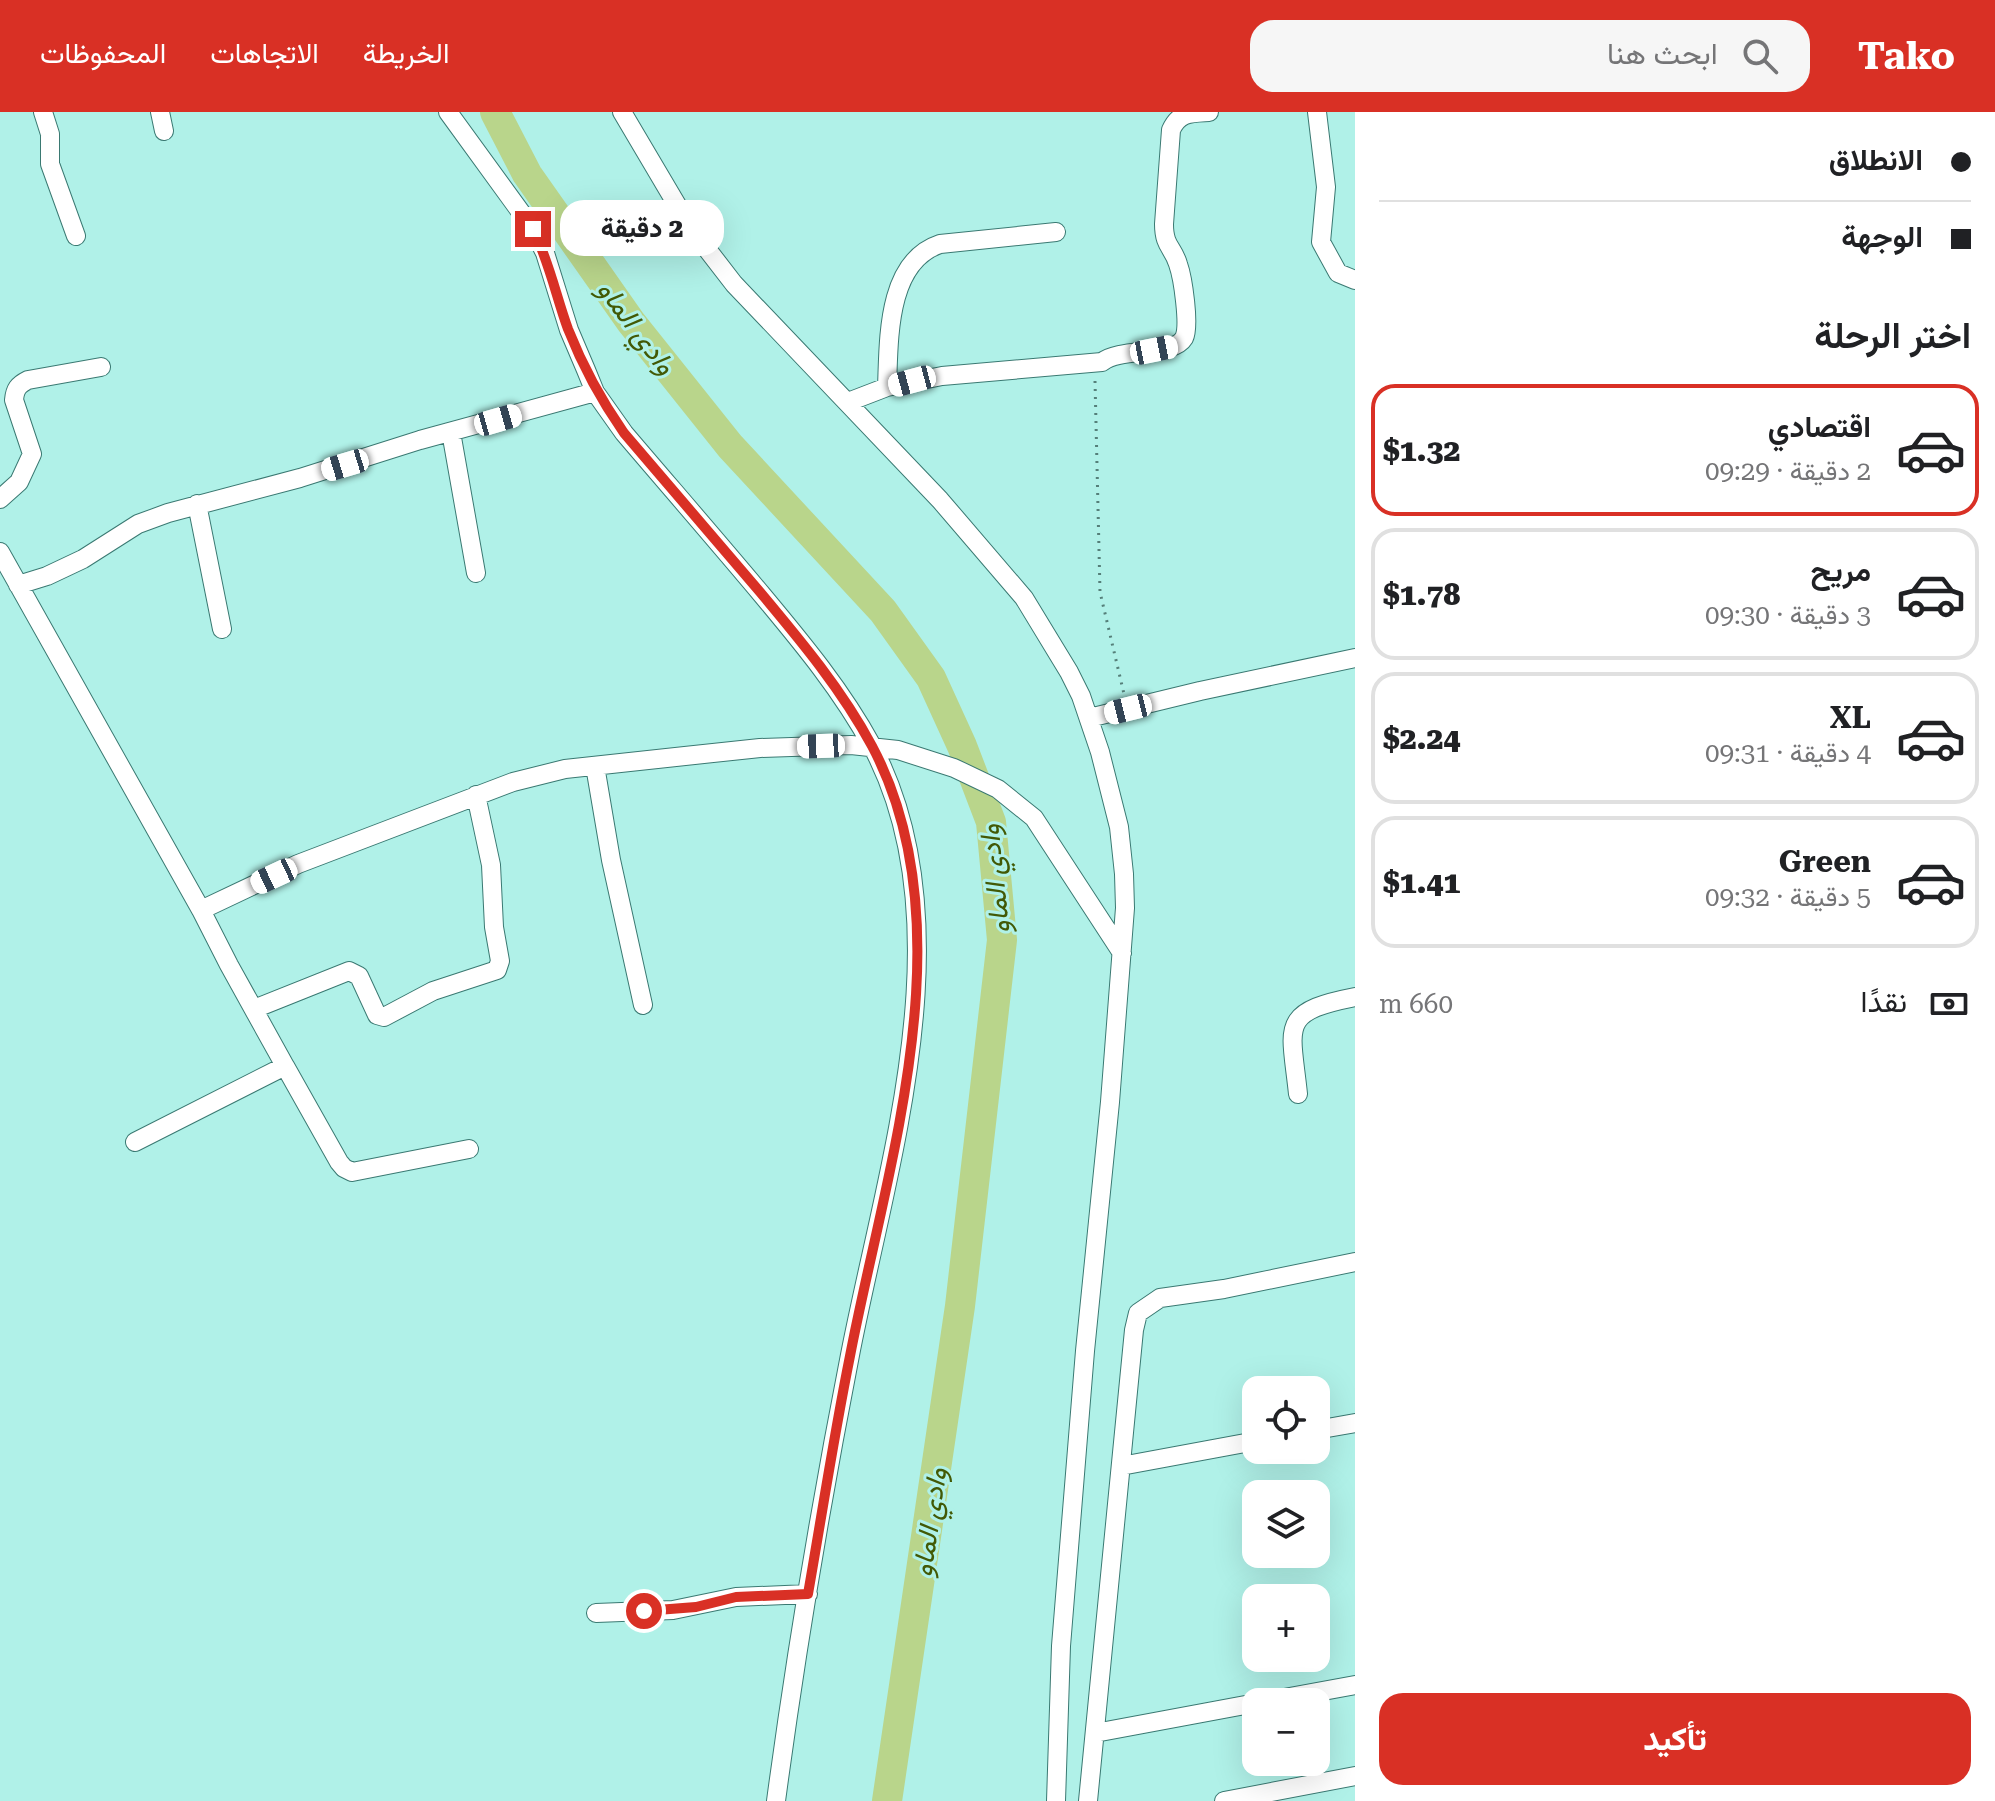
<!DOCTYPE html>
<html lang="ar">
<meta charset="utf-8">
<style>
:root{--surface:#fff;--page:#f6f6f6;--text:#202124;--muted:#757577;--line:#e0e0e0;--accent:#d93025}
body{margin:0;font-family:"Roboto Serif",Vazirmatn,serif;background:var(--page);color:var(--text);direction:rtl;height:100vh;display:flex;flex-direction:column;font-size:30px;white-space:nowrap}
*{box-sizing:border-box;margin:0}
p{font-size:26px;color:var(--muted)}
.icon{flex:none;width:44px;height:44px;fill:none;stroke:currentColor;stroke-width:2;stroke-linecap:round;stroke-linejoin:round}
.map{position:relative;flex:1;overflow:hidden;direction:ltr}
.drawer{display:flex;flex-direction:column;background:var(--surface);width:640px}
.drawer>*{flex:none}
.top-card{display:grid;align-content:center;height:176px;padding:0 24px;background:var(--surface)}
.buttons{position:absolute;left:1242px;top:1264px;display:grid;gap:16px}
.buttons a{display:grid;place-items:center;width:88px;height:88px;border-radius:16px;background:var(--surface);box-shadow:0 8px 32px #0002;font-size:40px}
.end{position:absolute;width:36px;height:36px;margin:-18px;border:10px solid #d93025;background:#fff;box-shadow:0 0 0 4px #fff}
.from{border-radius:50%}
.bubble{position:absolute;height:56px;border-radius:24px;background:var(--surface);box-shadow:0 8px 32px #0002;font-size:26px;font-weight:800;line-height:56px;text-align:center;direction:rtl}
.car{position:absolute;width:24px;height:48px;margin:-24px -12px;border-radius:10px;box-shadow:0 0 6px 2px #0007;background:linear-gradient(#fff 24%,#345 0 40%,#fff 0 76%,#345 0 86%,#fff 0)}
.top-card b{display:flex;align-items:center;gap:28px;height:76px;font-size:30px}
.top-card b+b{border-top:2px solid var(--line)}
.top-card i{width:20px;height:20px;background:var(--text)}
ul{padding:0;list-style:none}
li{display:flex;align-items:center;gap:24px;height:132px;margin:0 16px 12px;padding:0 8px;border:4px solid var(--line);border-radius:24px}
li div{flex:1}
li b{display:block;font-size:30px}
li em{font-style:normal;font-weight:800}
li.current{border-color:var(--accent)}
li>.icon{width:72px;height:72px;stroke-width:1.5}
h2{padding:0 24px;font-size:36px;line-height:96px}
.pay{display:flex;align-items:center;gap:20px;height:88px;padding:0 24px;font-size:30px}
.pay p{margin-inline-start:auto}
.primary-button{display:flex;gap:16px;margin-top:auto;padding:16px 24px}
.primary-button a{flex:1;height:92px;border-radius:24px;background:var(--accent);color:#fff;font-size:32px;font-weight:800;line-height:92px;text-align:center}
header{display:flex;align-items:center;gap:48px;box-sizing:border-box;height:112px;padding:0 40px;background:var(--accent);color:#fff}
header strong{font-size:38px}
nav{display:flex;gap:44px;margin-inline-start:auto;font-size:28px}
.search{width:560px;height:72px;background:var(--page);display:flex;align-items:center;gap:20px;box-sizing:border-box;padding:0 28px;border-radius:24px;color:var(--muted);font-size:30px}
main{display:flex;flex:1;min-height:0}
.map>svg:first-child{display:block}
</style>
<header>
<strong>Tako</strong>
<div class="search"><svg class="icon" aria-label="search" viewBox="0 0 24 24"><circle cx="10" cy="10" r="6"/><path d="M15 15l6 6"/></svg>ابحث هنا</div>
<nav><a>الخريطة</a><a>الاتجاهات</a><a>المحفوظات</a></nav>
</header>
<main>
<section class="drawer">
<div class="top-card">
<b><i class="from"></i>الانطلاق</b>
<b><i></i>الوجهة</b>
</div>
<h2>اختر الرحلة</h2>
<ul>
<li class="current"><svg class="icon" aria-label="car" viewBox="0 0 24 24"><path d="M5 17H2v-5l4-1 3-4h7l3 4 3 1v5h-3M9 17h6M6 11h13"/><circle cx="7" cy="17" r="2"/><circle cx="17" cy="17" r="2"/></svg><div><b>اقتصادي</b><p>2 دقيقة · 09:29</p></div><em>$1.32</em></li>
<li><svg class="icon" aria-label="car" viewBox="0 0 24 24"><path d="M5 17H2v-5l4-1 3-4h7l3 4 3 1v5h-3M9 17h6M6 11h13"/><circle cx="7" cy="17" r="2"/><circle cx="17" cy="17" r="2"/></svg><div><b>مريح</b><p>3 دقيقة · 09:30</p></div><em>$1.78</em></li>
<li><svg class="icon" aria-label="car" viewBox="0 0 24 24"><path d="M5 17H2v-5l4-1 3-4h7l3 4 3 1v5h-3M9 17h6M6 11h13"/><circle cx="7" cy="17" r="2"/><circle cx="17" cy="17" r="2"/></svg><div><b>XL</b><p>4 دقيقة · 09:31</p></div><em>$2.24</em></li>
<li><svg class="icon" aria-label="car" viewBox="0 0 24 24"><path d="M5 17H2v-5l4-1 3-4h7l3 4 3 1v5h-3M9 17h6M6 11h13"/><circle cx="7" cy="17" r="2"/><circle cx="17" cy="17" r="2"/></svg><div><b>Green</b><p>5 دقيقة · 09:32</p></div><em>$1.41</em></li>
</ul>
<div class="pay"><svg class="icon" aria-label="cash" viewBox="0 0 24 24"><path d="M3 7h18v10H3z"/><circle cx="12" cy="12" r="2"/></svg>نقدًا<p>660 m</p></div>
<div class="primary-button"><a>تأكيد</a></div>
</section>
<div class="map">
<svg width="1355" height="1689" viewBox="0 0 1355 1689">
<rect width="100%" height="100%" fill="#b0f1e8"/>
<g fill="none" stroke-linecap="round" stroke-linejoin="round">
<!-- river -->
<path stroke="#b9d58b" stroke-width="30" d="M495,0L527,62L631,210L730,334L883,499L931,566L962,634L991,710L1002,828L960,1194L887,1689"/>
<!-- minor casing -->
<g stroke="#3a7972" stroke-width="20">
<path id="minor" d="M43,0L50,22V52L76,124
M160,0L164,19
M448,0L533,117L545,141L569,218L586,258L595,280L624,321C670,375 717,429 763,484C803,532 842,579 872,634C968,814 886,1056 850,1243C821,1391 796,1540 776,1689
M622,0L690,115L734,172L940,388L1024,486L1069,560L1081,584L1100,640L1119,715L1124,762L1125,796L1110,990L1085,1239L1061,1534L1056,1689
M1317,0L1326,75L1321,130L1338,161L1355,168
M887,275C889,229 886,150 940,132L1056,120
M848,290L887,275L942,264L1102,250C1120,235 1173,245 1184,226C1190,214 1183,166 1178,152C1173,135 1164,135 1164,112L1171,18C1179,0 1191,1 1209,0
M451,320L476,461
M0,387L19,370L32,342L14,288C15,277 18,273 28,268L101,255
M197,392L222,517
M0,440L201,798
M18,473L47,464L83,447L138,412L168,401L300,366L420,328L595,280
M1089,606L1200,579L1355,546
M595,654L611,748L643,893
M254,897L349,859L359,864L377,903L384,905L433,879L497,858L500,849L494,815L491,753L476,683
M285,954L339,1050L344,1056L352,1060L469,1037
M1298,982C1291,914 1278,900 1355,885
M135,1030L285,954L229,853L201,798L298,752L513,670L565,657L685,644L760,636L851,633L898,638L954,656L998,677L1034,706L1122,841
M1316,1318L1355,1311
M1121,1354L1256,1329
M596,1501L673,1498L736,1485L808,1482
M1263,1590L1355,1573
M1095,1621L1256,1591
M1088,1689L1134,1218L1138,1201L1160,1186L1224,1177L1355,1150
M1224,1689L1355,1664"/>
</g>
<!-- path -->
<path stroke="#557f79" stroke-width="3" stroke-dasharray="2 6" stroke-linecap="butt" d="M1095,269L1100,480L1124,582"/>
<!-- minor -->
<use href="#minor" stroke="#fff" stroke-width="18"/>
</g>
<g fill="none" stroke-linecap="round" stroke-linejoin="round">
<!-- route -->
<path stroke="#d93025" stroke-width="10" d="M533,117C549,149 556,184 568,217C583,255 601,288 624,321C669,374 715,427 760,480C801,529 842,578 872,634C969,816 886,1056 850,1244C834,1323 822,1402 808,1482L736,1485L696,1495L644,1499"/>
</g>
<g text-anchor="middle" stroke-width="6" stroke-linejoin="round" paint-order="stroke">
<!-- water labels -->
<g font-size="28" font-style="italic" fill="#425905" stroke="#b0f1e8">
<text transform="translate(637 215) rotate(53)" y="10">وادي الماو</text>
<text transform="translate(994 767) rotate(-96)" y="10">وادي الماو</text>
<text transform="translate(929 1410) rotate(-82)" y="10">وادي الماو</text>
</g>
</g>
</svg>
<div class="buttons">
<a><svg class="icon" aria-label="locate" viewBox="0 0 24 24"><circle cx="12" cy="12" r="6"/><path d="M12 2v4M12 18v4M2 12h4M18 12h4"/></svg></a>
<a><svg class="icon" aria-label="layers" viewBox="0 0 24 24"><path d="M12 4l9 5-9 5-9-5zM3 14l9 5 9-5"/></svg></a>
<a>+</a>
<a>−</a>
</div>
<i class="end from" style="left:644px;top:1499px"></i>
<i class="end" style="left:533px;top:117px"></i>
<div class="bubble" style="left:560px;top:88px;width:164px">2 دقيقة</div>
<i class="car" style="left:1154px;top:238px;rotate:79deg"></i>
<i class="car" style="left:912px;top:269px;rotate:255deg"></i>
<i class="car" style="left:498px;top:308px;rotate:74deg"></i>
<i class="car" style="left:345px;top:353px;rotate:253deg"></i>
<i class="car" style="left:1128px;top:597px;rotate:256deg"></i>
<i class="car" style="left:821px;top:634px;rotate:268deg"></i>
<i class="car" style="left:274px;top:764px;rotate:245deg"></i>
</div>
</main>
